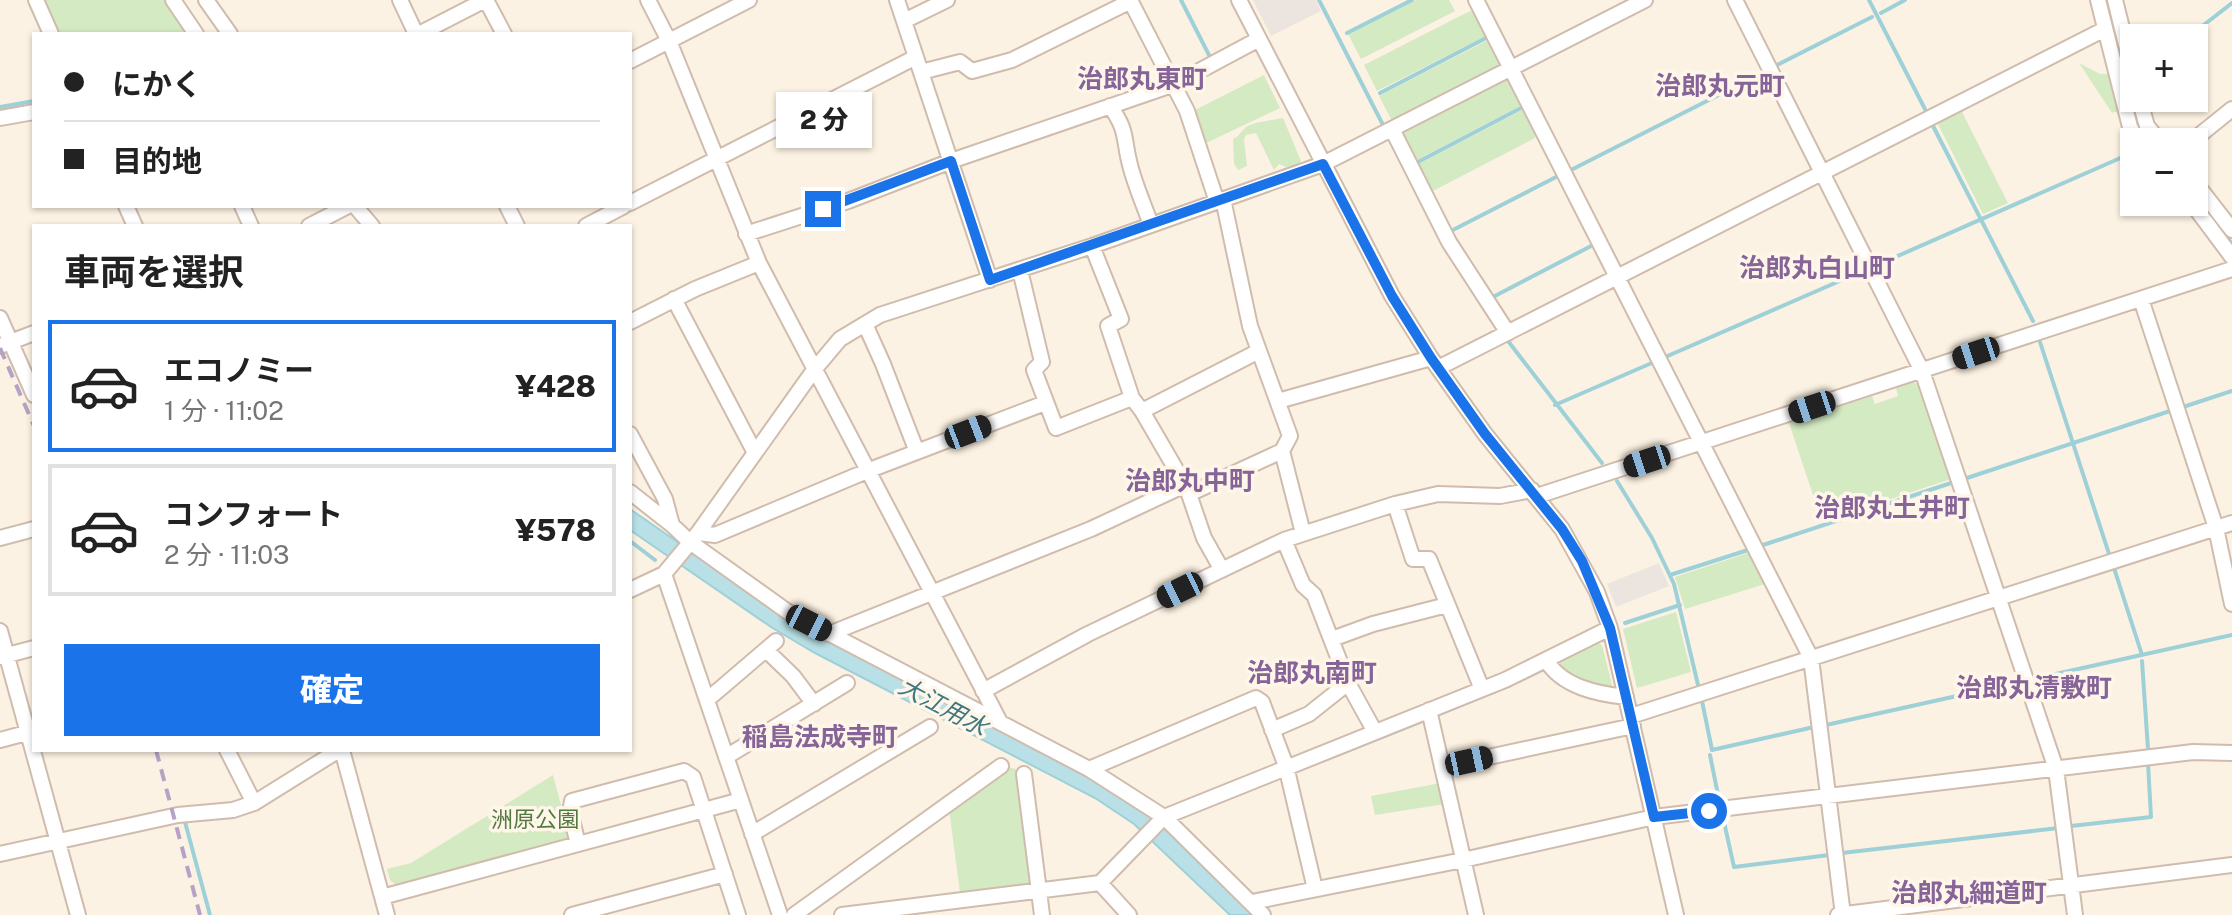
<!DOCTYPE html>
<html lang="ja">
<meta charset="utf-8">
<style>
:root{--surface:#fff;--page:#f2f2f2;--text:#222;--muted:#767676;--line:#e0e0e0;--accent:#1a73e8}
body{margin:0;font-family:"Public Sans","Noto Sans JP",sans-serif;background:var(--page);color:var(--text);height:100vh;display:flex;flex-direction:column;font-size:30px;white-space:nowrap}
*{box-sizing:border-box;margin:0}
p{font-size:26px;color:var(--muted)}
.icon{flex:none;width:44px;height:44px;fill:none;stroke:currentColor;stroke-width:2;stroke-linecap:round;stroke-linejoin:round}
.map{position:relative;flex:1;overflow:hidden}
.panel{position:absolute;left:32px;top:224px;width:600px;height:528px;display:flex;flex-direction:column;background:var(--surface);border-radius:0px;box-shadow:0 2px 6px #0004}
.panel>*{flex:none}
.banner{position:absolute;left:32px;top:32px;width:600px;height:176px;border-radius:0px;box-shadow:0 2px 6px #0004;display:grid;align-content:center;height:176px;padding:0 32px;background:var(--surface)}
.fabs{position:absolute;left:2120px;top:24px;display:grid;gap:16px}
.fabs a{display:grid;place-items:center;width:88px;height:88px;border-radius:0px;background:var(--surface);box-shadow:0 2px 6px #0004;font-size:40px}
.end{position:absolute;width:36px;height:36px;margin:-18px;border:10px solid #1a73e8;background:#fff;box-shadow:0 0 0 4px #fff}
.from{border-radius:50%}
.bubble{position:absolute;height:56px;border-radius:0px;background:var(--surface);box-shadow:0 2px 6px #0004;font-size:26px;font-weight:800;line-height:56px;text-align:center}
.car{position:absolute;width:24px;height:48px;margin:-24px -12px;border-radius:10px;box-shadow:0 0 6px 2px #0007;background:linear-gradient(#222 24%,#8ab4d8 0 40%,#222 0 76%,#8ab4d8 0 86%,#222 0)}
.banner b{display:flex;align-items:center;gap:28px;height:76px;font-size:30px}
.banner b+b{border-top:2px solid var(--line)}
.banner i{width:20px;height:20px;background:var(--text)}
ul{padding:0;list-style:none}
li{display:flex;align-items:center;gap:24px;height:132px;margin:0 16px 12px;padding:0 16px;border:4px solid var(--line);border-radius:0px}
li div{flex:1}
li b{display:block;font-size:30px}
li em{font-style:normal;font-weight:800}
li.on{border-color:var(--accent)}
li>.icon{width:72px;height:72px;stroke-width:1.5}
h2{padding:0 32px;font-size:36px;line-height:96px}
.primary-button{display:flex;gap:16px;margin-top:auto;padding:16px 32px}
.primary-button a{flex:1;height:92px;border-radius:0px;background:var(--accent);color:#fff;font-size:32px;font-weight:800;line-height:92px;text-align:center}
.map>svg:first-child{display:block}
</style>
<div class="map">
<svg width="2232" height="915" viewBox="0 0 2232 915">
<rect width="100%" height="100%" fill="#fcf2e3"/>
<!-- industrial -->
<path fill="#ece4de" d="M1253,0H1316L1321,11L1271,36Z
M1659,563L1669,586L1616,607L1607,584Z"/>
<!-- green -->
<path fill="#d3eac2" d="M41,0H170L192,34H56Z
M1416,0H1449L1455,11L1361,59L1348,34Z
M1470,11L1476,13L1488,35L1377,91L1364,65Z
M1490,39L1500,59L1498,68L1392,121L1379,96Z
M2079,63L2100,74H2112L2121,110L2112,113Z
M1264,75L1280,108L1204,144L1193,111Z
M1502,80L1513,82L1524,104L1413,162L1398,133Z
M1526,108L1537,129L1535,138L1429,193L1415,166Z
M1960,108L2008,203L1983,214L1936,120Z
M1283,118L1301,161L1299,165L1286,167L1279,164L1274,170L1256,133L1246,135L1244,139L1247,166L1238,170L1234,164L1233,139C1240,136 1242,129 1248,126C1254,122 1274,120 1283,118Z
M1913,382L1921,386L1951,479L1822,522L1789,423L1872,396L1875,404L1898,396L1896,388Z
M1751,552L1768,583L1685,609L1675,577Z
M1676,612L1691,672L1637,688L1623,629Z
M1595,641L1602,645L1613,689L1578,682L1555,662Z
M1008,767L1016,769L1029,883L960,893L949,809Z
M553,775L569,835L566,839L396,885L390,880L387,869L411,863Z
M1441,783L1445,804L1375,815L1371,796Z"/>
<!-- water -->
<path fill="#b8e0e6" stroke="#9ed0d8" stroke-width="2" d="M630,509L784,616L1095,780L1154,817L1255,915H1230L1134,824L1095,798L815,653L771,627L630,530Z"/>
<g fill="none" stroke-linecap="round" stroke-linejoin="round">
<!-- stream -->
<path stroke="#9ed0d8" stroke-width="4" d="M1181,0L1210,57
M1319,0L1382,123
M1869,0L1927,113
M2106,0L2138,125L2148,142
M1881,13L1905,0
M1347,33L1412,0
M2187,38L2232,3
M1775,66L1872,17
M1380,93L1486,38
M0,107L34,101
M1932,124L2033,321
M1416,163L1521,108
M1569,171L1764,72
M2198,197L2215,223
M1449,232L1558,176
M2223,233L2232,244
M1875,266L2134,152
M1491,298L1593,245
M1508,341L1602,463
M2040,342L2110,557
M1663,358L1865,270
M1555,405L1654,362
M2183,407L2232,391
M1964,479L2170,411
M1617,481L1652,538L1674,584L1699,689
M630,541L655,560
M1760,546L1951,483
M2114,568L2142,655
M1670,575L1748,550
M1625,623L1680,605
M2142,661L2148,749
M2033,679L2232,635
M1519,681L1546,668
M1702,701L1712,750L1814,727
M1437,715L1511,685
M1826,725L2020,682
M1710,755L1719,800
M1327,759L1425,720
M1722,813L1734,867L1829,855
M185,822L210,915
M2071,826L2151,817L2148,763
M1842,853L2059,828"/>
<!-- minor casing -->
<g stroke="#d0bcad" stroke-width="18">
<path id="minor" d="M36,0L51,34
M173,0L196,34
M206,0L230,34
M400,0L416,34
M486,0L504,34
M648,0L669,41L759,263L1000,722
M897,0L990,280
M1130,0L1187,111L1217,202
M1239,0L1392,296L1431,358L1485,434L1562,529L1597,592L1610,628L1676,915
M1476,0L1811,658L1843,915
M1735,0L1922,371L2056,769L2075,915
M2098,0L2130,127L2139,142
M2115,0L2134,77
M904,21L947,0
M419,34L485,0
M630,61L749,0
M921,72L960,62L972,71L1012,60L1131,1
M2139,98L2147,126L2160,142
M1110,106C1128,131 1123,138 1130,165C1135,185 1144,205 1151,225
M0,118L34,112
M1392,129L1449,242L1508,333
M2191,142L2232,109
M2194,181L2232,230
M2191,202L2232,257
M630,203L916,57
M126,206L135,226
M242,206L251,226
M355,206L372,226
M507,206L517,226
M309,226L348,206
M586,226L624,206
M746,234L848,201L951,161L1175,84L1259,39
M1092,246L1121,319L1108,326L1132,398
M1020,270L1042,362L1034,370L1056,428L1132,398L1142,411L1259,351
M674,299L754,451
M2141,299L2216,528L2232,604
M0,318L34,395
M630,322L695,289L759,263
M865,324L883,364L917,452
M0,346L34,333
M1438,368L2105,29
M1278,401L1431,358
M1142,411L1185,485
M630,434L665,499L672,525L690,542L788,612L1089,769L1164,817L1263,915
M1282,451L1303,533
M630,492L672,525
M1189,494L1204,538L1222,570
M1537,496L2232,269
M1395,504L1413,559H1429L1482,689
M698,533L715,535L867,471L1045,403
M0,538L34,529
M1284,540L1303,585L1314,595L1348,683L1375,732
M664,574L780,915
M630,590L664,574L698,533L814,370L840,339L880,315L1092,246L1323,164L1645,0
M0,631L78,915
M829,634L1091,529L1185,485L1189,494L1282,451L1290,436L1250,326L1223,199
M1332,639L1373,624L1447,605
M766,650L793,676L814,704
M0,657L34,648
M1546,660C1562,687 1598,694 1626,697
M983,691L1088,634L1284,540L1395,504L1438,494L1500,496L1532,490
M707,700L776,641
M1429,710L1476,915
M1631,716L2232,523
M1272,730L1309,714L1348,683
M0,740L34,731
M227,750L254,803
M342,750L387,915
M726,757L847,683
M1442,767L1633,726
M1089,769L1256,698L1262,702L1286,766L1315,889
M1024,774L1042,915
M752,834L930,727
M578,844L570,812L572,801L684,771L693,777L738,915
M0,854L178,815L233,810L254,803L339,750
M1100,883L1129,915
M382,897L741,800
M1252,902L1463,860L1654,817L2193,752L2232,753
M572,915L725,874
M794,915L1001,766
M842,915L1100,883L1164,817L1505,680L1610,628
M1838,915L2232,865"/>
</g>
<!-- minor -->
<use href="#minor" stroke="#fff" stroke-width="14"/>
<!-- rail -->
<path stroke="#b5a2c6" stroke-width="4" stroke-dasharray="12 8" stroke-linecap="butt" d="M0,348L34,426
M156,750L200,915"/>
</g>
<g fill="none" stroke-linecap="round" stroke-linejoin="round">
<!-- route -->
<path stroke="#1a73e8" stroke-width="10" d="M823,209L951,161L990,280L1323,164L1392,296L1431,358L1485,434L1562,529L1582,561L1610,628L1654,817L1709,811"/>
</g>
<g text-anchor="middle" stroke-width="7" stroke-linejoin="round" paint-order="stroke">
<!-- park labels -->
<g font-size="22" fill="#537b41" stroke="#fff6ea">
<text x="535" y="827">洲原公園</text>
</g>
<!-- water labels -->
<g font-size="24" font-style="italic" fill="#3f7782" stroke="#fff6ea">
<text transform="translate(943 707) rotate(28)" y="8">大江用水</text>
</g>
<!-- quarter labels -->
<g font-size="26" font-weight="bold" fill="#866498" stroke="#fff6ea">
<text x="1142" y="88">治郎丸東町</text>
<text x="1720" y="95">治郎丸元町</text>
<text x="1817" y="277">治郎丸白山町</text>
<text x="1190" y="490">治郎丸中町</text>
<text x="1892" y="517">治郎丸土井町</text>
<text x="1312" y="682">治郎丸南町</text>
<text x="2034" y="697">治郎丸清敷町</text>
<text x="820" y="746">稲島法成寺町</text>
<text x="1969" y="902">治郎丸細道町</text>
</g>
</g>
</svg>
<div class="fabs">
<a>+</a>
<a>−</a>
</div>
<i class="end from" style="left:1709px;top:811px"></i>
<i class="end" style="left:823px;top:209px"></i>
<div class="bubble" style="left:776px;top:92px;width:96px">2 分</div>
<i class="car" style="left:1976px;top:353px;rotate:252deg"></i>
<i class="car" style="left:1812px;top:407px;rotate:252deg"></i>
<i class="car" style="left:968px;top:432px;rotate:69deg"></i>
<i class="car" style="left:1647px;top:461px;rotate:252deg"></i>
<i class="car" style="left:1180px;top:590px;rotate:244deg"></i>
<i class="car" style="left:809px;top:623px;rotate:117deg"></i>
<i class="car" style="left:1469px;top:761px;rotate:78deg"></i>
<div class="banner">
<b><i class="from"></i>にかく</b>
<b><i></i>目的地</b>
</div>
<section class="panel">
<h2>車両を選択</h2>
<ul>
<li class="on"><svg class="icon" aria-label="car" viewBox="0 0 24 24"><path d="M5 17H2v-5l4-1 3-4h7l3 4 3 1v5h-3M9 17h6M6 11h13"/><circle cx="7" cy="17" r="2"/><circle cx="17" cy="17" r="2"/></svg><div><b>エコノミー</b><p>1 分 · 11:02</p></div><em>¥428</em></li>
<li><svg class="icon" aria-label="car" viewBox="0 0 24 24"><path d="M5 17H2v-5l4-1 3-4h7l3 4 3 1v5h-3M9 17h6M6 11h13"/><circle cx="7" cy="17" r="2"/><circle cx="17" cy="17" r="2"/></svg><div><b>コンフォート</b><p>2 分 · 11:03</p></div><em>¥578</em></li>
</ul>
<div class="primary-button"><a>確定</a></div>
</section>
</div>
